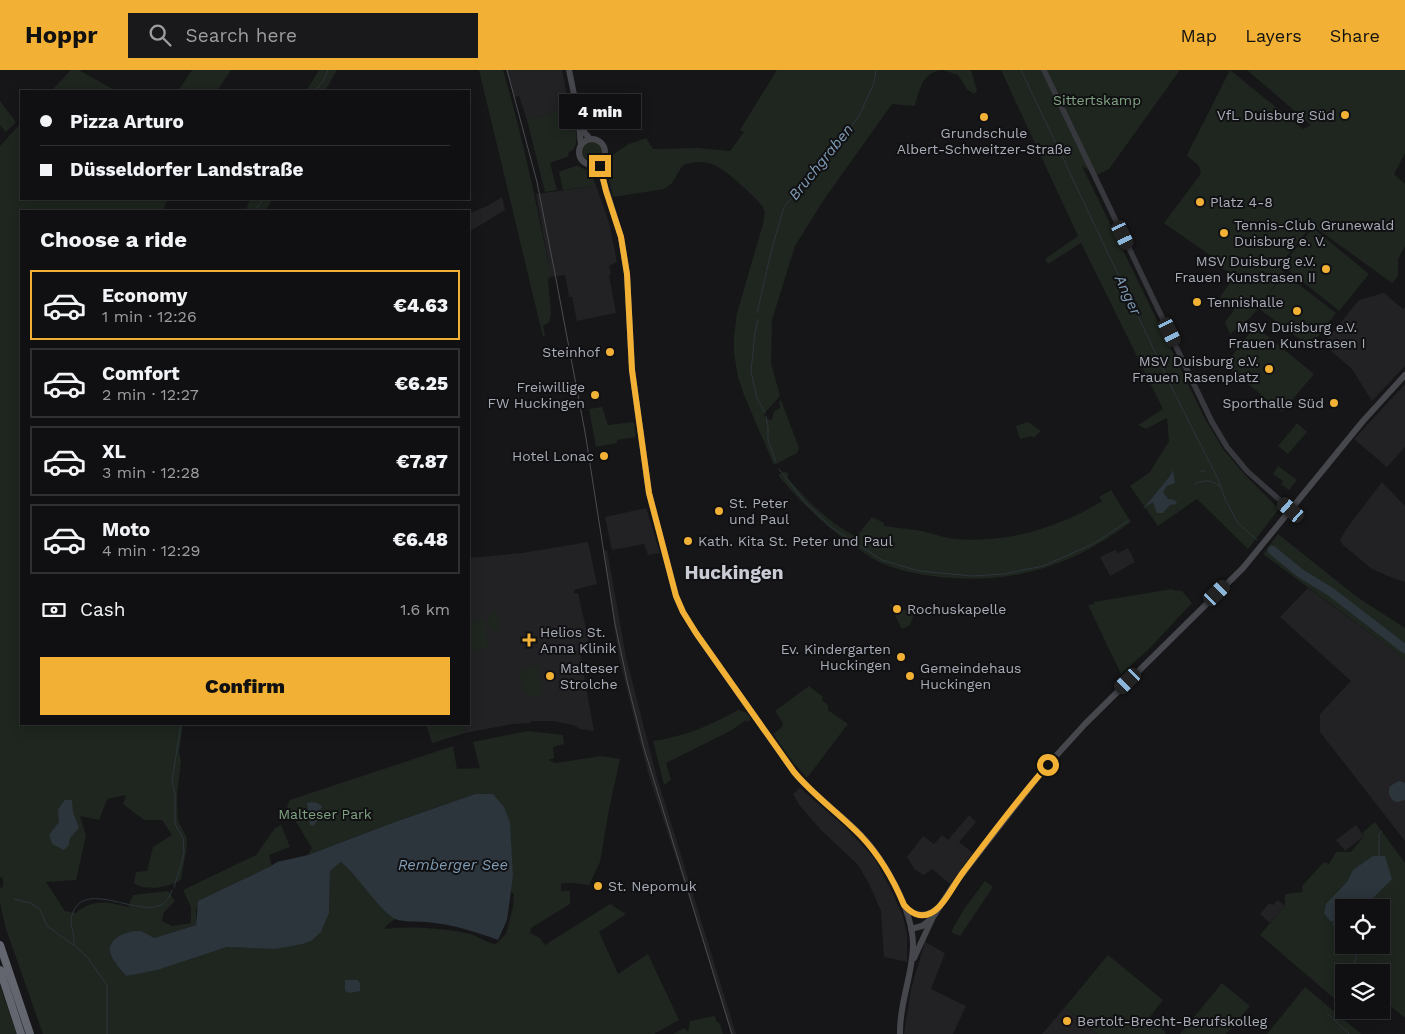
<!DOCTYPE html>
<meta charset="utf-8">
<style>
:root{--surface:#101012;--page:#19191b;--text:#f1f3f6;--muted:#9c9d9f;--line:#303032;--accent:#f2b134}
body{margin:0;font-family:"Work Sans",sans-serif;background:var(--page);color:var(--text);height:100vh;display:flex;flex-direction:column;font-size:19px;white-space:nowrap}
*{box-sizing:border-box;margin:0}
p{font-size:16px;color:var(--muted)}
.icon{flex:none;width:28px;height:28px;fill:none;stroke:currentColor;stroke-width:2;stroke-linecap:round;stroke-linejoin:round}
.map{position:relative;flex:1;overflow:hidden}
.panel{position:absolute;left:20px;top:140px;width:450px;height:515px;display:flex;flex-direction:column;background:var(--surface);border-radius:0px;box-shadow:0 2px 12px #0003,0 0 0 1px var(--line)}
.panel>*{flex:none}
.hud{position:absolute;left:20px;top:20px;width:450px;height:110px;border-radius:0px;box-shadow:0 2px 12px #0003,0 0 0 1px var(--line);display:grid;align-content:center;height:110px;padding:0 20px;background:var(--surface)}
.fabs{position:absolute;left:1335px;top:829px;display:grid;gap:10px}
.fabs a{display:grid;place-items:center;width:55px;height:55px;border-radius:0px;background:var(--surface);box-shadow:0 2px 12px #0003,0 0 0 1px var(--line);font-size:25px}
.end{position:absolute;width:22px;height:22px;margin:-11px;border:6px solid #f2b134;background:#111;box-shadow:0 0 0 2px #111}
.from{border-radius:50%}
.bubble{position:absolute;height:35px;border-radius:0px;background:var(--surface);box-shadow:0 2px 12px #0003,0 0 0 1px var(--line);font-size:16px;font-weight:800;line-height:35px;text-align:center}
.car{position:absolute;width:15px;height:30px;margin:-15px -8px;border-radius:6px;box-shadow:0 0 4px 1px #0007;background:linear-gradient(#222 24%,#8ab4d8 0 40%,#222 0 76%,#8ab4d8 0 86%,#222 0)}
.hud b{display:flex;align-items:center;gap:18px;height:48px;font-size:19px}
.hud b+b{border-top:1px solid var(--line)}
.hud i{width:12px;height:12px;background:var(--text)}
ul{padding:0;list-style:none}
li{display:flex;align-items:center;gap:15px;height:70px;margin:0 10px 8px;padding:0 10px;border:2px solid var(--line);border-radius:0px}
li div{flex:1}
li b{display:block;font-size:19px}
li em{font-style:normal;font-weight:800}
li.selected{border-color:var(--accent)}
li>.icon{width:45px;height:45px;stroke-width:1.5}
h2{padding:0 20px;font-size:22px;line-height:60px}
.pay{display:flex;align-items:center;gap:12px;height:55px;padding:0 20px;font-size:19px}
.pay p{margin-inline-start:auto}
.action{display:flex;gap:10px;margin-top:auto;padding:10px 20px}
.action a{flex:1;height:58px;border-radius:0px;background:var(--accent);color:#111;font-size:20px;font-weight:800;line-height:58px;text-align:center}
header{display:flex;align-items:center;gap:30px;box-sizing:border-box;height:70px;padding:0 25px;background:var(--accent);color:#111}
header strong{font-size:24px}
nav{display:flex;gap:28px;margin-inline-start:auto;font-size:18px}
.search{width:350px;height:45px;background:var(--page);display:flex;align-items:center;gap:12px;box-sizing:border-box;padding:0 18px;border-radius:0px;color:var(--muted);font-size:19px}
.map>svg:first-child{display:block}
</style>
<header>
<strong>Hoppr</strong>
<div class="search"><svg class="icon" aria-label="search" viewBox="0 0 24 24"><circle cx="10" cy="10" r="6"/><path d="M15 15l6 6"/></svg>Search here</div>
<nav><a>Map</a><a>Layers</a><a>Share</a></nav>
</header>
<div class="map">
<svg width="1405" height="964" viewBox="0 0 1405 964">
<rect width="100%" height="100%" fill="#161618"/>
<!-- built -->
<path fill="#222225" d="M506,0H562L569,38L527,50L519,26L514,27Z
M596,116L609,152L617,192L609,196L611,204L609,205L616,243L577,251L572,227H569L565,205L551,207L536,124Z
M502,127L505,140L469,162V144L489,135Z
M1384,223L1403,239L1405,237V296L1372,331L1352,299L1323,274L1359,230Z
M1405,314V377L1387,397L1354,369Z
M1382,412L1405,436V512L1395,509L1372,499L1343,475L1340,470L1347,458Z
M646,438L660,483L648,485L644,474L612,480L605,447Z
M588,472L597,514L574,520V523H578L590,576L579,578L594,661L580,659L573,655L552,651H531L530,653L512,654L465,663L463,654H469V488L522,483Z
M1128,478L1135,492L1110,506L1100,487L1115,480L1118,483Z
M607,480L626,587L656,704L736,964H731L693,840L649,706L638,664L619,587L603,481Z
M1308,518L1405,589V771L1320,662V644L1351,611L1280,547Z
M800,718L844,756L875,789L892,822L903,846L907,864V892L884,887L881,841L869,814L858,795L820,759L800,736L793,724Z
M969,745L976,752L959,772L973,783L950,814L932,799L924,805L915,800L907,787L923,766L934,774L942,765L948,770Z
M1356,755L1364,766L1345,781L1336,770Z
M1278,830L1285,836L1270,853L1260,844L1269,833L1273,835Z
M925,872L945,883L931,919L966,936L953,964H904L911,919Z
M1065,937L1097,964H1042Z"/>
<!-- green -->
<path fill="#1e261f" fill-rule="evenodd" d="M71,0H79L116,21H51Z
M192,0H231L217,21H178Z
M319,0H337L325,21H306Z
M479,0H503C523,68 537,136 551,206L548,209L551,244L549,252L543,256L545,266L543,267Z
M777,0H940C921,5 920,19 915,36L892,34L823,131L795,176L772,250L771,293L780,326L764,344L766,349L772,350L774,341L780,338L779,332L781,330L799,378L797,383L774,395L744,325L738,307L734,283V266L737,243L763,154L765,143L763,137C757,129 749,122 741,115C722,98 710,86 683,95L672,113L664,119L613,127L606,96L612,85L629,74L646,68L653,79L698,78L730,81L744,62L740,60Z
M943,0H971L977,21L974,24L967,19L958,5Z
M1001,0H1180L1109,99L1097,105L1082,96L1205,349L1223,379L1244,404L1279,439L1248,479L1197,429L1158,456L1130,416L1150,402L1169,371L1167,348L1146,359L1138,355L1163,339L1081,173L1048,194L1045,189L1078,166Z
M1230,0L1303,59L1311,55L1247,0H1405V83L1394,104L1405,114V176L1398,189V206L1392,213L1312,155L1278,197L1284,203L1262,232L1285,204L1336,243L1310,277L1258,238L1251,247L1230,264L1225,252L1234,240L1220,227L1234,207L1213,191L1214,188L1164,153L1200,105C1203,95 1192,92 1187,85Z
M0,31L16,52L6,62L0,55Z
M569,38C572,51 585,75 568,83L569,86L550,93L557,120L545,122L527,50Z
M21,53V129H167L163,141H21V654H183L179,682L181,691L177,725L178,751L187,768L186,781L181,810C169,817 146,822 134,813L136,802L147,801L153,777L172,765L162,750H144L123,734L126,725L107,729L99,750L80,746L86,766L76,810L46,812L65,841L75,843C94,829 106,831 128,837L133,825L168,821L175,831L164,842L162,851L172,856L191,853V837L183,820L256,785L275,758L281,755L290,777L269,785L272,796L248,807L196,839V855L154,868L111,883L126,906L228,877L275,879L321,861L329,843L330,801L341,792C361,809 375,832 395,849L387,855L384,859C413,856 443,858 471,864C479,867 487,873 496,874L506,864L513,837L514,824L511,822L513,806L475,724L392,753L308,785L312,778L287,737L290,730L453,676L457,699L480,698L473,672L528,661L563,665L564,674L553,677L554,688L548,690L556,693L601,686L620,689L609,739L600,792L589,815L574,813H561V821H570V834L531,858L530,863L540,868L545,875L610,834L626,844L599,862L618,904L648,884L679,950L654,964H43L6,859L0,833V818L3,817V807L0,808V76Z
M580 82a11 11 0 1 1 22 0a11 11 0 1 1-22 0Z
M575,96H578L590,102L596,116L563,120L559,102Z
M250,129H273L265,141H246Z
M1313,158L1369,204L1339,241L1282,195Z
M1255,256L1314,304L1282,342L1225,295Z
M602,337L608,355L634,352L636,367L617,370V373L596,377L589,339Z
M1028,352L1041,361L1033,368L1032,366L1020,369L1016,356Z
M1297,353L1307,362L1288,384L1278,376Z
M1278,396L1297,410L1289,420L1281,414L1283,411L1273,404Z
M786,401L789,405L787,407C807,431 828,452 856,467L872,447L884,453V456C897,458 910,459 922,461C934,464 945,468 956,469C1008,473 1058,458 1102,431L1099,427L1111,420L1131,452C1076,493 1020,513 951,508C926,506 900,502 877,491C870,487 862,481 855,477C825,456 801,433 778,405Z
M1278,464L1357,527L1405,558V589L1263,484Z
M1172,519L1173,520L1182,521L1192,533L1148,580L1121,604L1088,535L1094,534V532Z
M889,533L914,544L910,555L902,559Z
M496,538L499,559L491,561L488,548Z
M483,549L485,552L488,577L469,582V551Z
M539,595L542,627H531L530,625L523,622L520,600Z
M809,616L823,627L822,630L828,635V640L848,654L807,708L792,691L773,664L781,658L783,653L775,641Z
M738,640L747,643L751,649L748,652L746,650L732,660L666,693L671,710L664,715L653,671C683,667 712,655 738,640Z
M426,654H463L465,663L432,673Z
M1375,752L1405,793V948L1381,928V902H1344L1343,936L1260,865L1285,836V824L1303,822L1302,816L1324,792L1329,794L1336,782H1351L1364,766L1363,762ZM1344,838H1381V875H1344Z
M985,811L993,817L960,866L951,862L964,839Z
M1108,885L1163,930L1149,948L1166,962L1165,964H1097L1065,937Z
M1222,913L1250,936L1226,964H1180Z
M0,916L15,959L16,964H0Z
M1305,917L1361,964H1267Z
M715,946L716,951L720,954L723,964H673L684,958L688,962L690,951Z"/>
<!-- water -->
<path fill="#2c353c" d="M1173,400L1175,413L1167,416L1163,422L1168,429L1175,430L1177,434L1170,435L1163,443H1157L1153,432L1147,436V434L1170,406Z
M1399,711L1405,713V730L1397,732C1390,730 1387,723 1390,716Z
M475,724H493L504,737L510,752L513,806L507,850L498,870C477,862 457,856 435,853C424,851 401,853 393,848C374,834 360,808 341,792L330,801L329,843L321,862L311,871L302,874L275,879L227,877L157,900L126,906C121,899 109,888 110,878C111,867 129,860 139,861C143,861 150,866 154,868L196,855L198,831L271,796L277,792L308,785L392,753Z
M65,730H72L73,742L79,758L70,768L69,775L64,780L52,774L49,765L59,752L58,739Z
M312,732L317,733L322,736L318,746L317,751L313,756L310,755L307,733Z
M1373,786H1385L1392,809L1364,837L1344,838V851H1330L1324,843L1326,834L1347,812L1353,800Z
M345,910H357L360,913V921L349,923L345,921Z"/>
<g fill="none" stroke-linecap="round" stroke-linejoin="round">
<!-- stream -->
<path stroke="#2c353c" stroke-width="1" d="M1021,0L1174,322L1218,409L1225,429L1238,453L1257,470
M314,21L323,12L328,0
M254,141L264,129
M757,243L771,182L784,137L805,112L815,103L820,91L838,75L859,46L874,13L876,0
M758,250L755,262L751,302L757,328L765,343
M766,346L768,357V370L776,392
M779,399L804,431L831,457L882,490L919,501L973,506L1004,504L1043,496L1093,474L1128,451
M1200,401H1205
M1195,414C1203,410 1211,409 1219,416
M1144,438L1147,435
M1379,786V764L1382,761
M174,817L181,795L184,783L183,768L175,754V725L172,711L181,654
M14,829L30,833L40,839L47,856L73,875
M1334,851L1333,854L1344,861
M1352,902L1357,884V875
M1335,926L1344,916
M1327,943L1349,964
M107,964V915L88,888L74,875C75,865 69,854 72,845C83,808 137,847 161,835C166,833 170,826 172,820"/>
<!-- river -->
<path stroke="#2c353c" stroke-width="9" d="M1272,480L1300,503L1331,522L1405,579"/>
<!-- tertiary -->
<path stroke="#37383d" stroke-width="5.5" d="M1044,0L1212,352L1227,377L1247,401L1291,440"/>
<!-- secondary -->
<path stroke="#45474d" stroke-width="6" d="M569,0L578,44L581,75
M579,48L585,63L590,69
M579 82a13 13 0 1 1 26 0a13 13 0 1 1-26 0Z
M601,91L600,100L621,167L627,204L632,300L649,423L676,526L683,542L696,563L794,702C814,726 839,743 861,765C885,790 912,839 913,874C913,905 899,933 900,964
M905,837C914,846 926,848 936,839
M911,859L922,856L930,850
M914,888L933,847L953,816L1044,699L1085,654L1243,498L1363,351L1405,305"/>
<!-- motorway -->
<path stroke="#63666e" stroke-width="8" d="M0,875L30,964
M0,900L21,964"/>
<!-- tram -->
<path stroke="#4a4c52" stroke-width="1" d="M507,0L537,112L556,209L585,362L615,554L628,615L644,678L732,964"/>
</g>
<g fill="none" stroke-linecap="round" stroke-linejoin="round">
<!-- route -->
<path stroke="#f2b134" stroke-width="6" d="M600,96L606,121L621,167L627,204L632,300L649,423L676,526L683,542L696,563L794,702C814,726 840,744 861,766C879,785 894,811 904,835C910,842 920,849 931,843C943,838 955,812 964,801C991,765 1018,729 1048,695"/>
</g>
<!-- markers -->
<g fill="#f2b134" stroke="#111113" stroke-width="2">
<circle cx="1345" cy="45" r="5"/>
<circle cx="984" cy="47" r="5"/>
<circle cx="1200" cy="132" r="5"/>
<circle cx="1224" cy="163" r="5"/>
<circle cx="1326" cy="199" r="5"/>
<circle cx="1197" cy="232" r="5"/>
<circle cx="1297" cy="241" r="5"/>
<circle cx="610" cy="282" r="5"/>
<circle cx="1269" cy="299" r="5"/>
<circle cx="595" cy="325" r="5"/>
<circle cx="1334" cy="333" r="5"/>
<circle cx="604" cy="386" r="5"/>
<circle cx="719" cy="441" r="5"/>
<circle cx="688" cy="471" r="5"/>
<circle cx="897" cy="539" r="5"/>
<path d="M526.5 562.5h5v5h5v5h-5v5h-5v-5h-5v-5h5z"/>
<circle cx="901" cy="587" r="5"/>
<circle cx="550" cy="606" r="5"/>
<circle cx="910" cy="606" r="5"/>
<circle cx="598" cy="816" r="5"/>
<circle cx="1067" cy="951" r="5"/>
</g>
<g text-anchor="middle" stroke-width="4" stroke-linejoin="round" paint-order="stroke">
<!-- park labels -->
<g font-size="14" fill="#7fa381" stroke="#111113">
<text x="1097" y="35">Sittertskamp</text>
<text x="325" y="749">Malteser Park</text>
</g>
<!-- poi labels -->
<g font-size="14" fill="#a8adb8" stroke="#111113" text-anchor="start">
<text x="1335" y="50" text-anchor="end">VfL Duisburg Süd</text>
<text x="984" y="68" text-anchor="middle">Grundschule<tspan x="984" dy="16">Albert-Schweitzer-Straße</tspan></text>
<text x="1210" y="137">Platz 4-8</text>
<text x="1234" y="160">Tennis-Club Grunewald<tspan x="1234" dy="16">Duisburg e. V.</tspan></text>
<text x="1316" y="196" text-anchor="end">MSV Duisburg e.V.<tspan x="1316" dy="16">Frauen Kunstrasen II</tspan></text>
<text x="1207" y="237">Tennishalle</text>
<text x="1297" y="262" text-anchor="middle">MSV Duisburg e.V.<tspan x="1297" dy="16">Frauen Kunstrasen I</tspan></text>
<text x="600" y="287" text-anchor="end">Steinhof</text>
<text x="1259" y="296" text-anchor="end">MSV Duisburg e.V.<tspan x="1259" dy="16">Frauen Rasenplatz</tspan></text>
<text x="585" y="322" text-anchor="end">Freiwillige<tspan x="585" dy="16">FW Huckingen</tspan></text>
<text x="1324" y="338" text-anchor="end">Sporthalle Süd</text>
<text x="594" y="391" text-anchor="end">Hotel Lonac</text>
<text x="729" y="438">St. Peter<tspan x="729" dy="16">und Paul</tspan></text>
<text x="698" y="476">Kath. Kita St. Peter und Paul</text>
<text x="907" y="544">Rochuskapelle</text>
<text x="540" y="567">Helios St.<tspan x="540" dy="16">Anna Klinik</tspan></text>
<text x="891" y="584" text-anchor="end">Ev. Kindergarten<tspan x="891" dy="16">Huckingen</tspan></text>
<text x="560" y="603">Malteser<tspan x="560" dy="16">Strolche</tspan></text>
<text x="920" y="603">Gemeindehaus<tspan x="920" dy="16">Huckingen</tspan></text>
<text x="608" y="821">St. Nepomuk</text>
<text x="1077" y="956">Bertolt-Brecht-Berufskolleg</text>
</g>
<!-- water labels -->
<g font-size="15" font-style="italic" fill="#7f9bb3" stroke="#111113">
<text transform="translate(821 92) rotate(-51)" y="5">Bruchgraben</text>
<text transform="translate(1128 225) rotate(65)" y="5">Anger</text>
<text x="453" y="800">Remberger See</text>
</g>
<!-- district labels -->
<g font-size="19" font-weight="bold" fill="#c9ccd4" stroke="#111113">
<text x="734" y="509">Huckingen</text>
</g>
</g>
</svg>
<div class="fabs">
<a><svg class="icon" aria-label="locate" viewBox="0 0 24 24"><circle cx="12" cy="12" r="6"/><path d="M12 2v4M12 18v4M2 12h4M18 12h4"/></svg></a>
<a><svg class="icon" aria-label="layers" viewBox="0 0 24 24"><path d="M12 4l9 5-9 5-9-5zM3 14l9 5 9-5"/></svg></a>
</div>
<i class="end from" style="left:1048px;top:695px"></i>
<i class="end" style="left:600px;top:96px"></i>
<div class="bubble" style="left:559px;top:24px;width:82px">4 min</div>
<i class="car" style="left:1123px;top:165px;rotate:155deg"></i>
<i class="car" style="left:1170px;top:262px;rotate:154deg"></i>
<i class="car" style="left:1291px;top:440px;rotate:311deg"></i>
<i class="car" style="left:1217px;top:523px;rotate:46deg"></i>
<i class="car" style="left:1128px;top:611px;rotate:226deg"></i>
<div class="hud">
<b><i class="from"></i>Pizza Arturo</b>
<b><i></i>Düsseldorfer Landstraße</b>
</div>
<section class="panel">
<h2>Choose a ride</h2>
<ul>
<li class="selected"><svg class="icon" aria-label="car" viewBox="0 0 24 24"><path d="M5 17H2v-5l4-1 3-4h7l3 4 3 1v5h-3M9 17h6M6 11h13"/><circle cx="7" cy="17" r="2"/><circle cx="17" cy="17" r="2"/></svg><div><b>Economy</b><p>1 min · 12:26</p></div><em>€4.63</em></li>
<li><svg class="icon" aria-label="car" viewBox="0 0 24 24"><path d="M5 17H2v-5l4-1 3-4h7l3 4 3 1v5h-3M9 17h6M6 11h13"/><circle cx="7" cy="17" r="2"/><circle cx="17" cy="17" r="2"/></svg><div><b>Comfort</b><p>2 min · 12:27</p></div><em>€6.25</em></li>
<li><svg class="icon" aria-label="car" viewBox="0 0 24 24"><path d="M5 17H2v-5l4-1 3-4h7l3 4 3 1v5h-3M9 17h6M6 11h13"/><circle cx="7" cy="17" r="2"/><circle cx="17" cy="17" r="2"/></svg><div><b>XL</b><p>3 min · 12:28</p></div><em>€7.87</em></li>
<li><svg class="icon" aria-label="car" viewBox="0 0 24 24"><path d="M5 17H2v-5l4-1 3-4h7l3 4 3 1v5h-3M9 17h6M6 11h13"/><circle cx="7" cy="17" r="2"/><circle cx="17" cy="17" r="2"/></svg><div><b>Moto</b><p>4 min · 12:29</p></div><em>€6.48</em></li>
</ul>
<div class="pay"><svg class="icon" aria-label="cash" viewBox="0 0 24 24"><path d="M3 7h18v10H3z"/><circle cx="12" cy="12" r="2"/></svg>Cash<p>1.6 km</p></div>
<div class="action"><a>Confirm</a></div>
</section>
</div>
